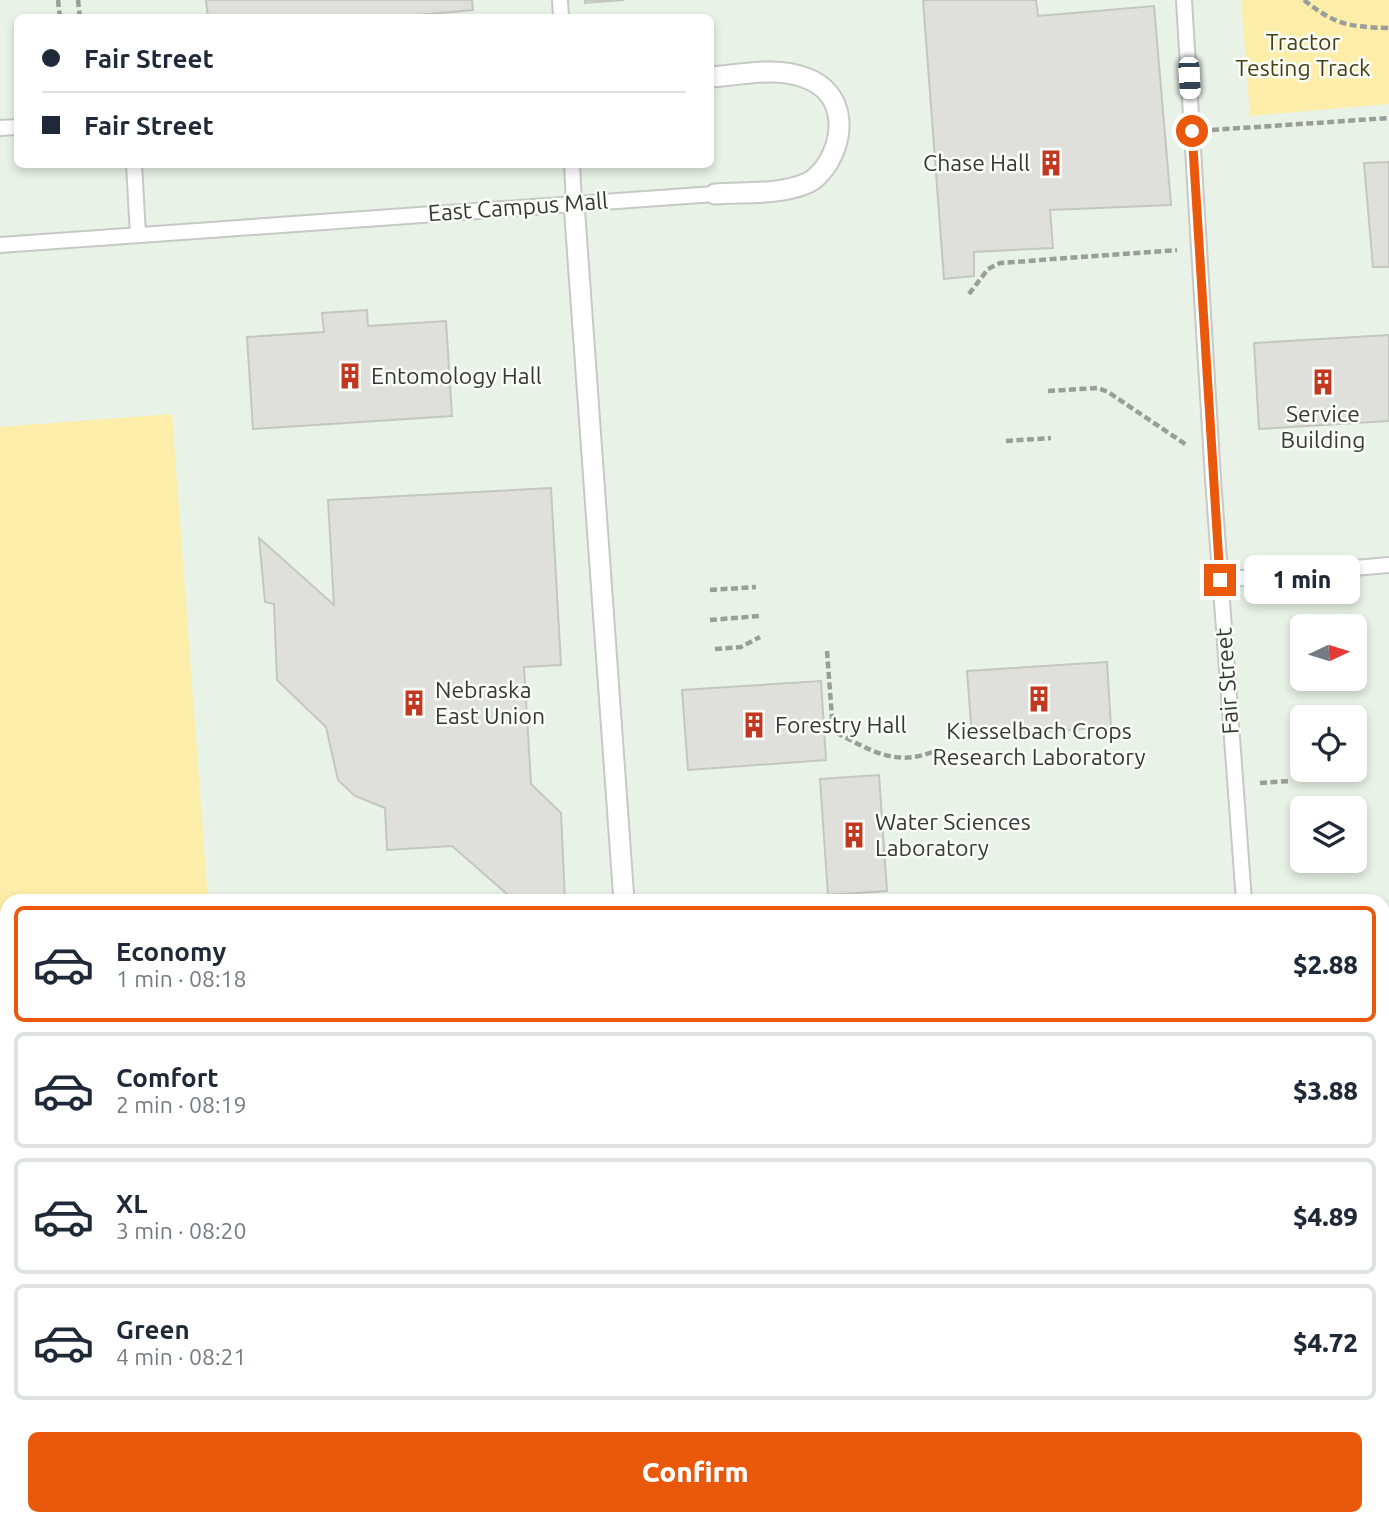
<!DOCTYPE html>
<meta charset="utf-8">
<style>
:root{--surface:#fff;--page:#f6f6f7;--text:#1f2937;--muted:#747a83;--line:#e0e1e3;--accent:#ea580c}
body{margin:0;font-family:Ubuntu,sans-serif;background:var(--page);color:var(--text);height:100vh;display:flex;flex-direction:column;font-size:26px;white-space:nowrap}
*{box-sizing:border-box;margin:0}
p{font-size:23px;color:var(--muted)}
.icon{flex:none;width:38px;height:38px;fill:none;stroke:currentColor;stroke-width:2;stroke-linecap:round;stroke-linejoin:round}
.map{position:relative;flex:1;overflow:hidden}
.side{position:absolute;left:0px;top:894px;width:1390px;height:632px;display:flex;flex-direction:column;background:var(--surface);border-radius:21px 21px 0 0;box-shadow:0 4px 10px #0003}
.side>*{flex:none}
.banner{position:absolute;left:14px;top:14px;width:700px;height:154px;border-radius:10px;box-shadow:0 4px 10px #0003;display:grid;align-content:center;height:154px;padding:0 28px;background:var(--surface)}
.needle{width:46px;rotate:86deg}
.controls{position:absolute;left:1290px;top:614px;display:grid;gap:14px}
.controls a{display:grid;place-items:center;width:77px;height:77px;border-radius:10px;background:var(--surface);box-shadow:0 4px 10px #0003;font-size:35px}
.end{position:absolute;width:32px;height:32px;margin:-16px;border:9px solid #ea580c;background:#fff;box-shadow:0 0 0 4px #fff}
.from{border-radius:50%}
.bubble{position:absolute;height:49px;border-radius:10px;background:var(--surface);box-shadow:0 4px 10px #0003;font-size:23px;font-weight:800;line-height:49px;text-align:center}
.car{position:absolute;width:21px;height:42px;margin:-21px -10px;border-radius:9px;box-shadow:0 0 5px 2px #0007;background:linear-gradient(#fff 24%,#345 0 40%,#fff 0 76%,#345 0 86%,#fff 0)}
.banner b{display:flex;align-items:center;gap:24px;height:66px;font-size:26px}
.banner b+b{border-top:2px solid var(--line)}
.banner i{width:18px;height:18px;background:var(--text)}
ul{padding:12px 0 0;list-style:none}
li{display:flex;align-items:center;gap:21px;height:116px;margin:0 14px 10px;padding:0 14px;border:4px solid var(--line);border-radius:10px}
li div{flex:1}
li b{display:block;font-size:26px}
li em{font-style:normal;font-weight:800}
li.on{border-color:var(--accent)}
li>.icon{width:63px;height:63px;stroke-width:1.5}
.button{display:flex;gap:14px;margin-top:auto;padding:14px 28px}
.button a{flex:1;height:80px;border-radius:10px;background:var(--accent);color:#fff;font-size:28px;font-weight:800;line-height:80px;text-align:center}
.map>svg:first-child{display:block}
</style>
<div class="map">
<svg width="1389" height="1525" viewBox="0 0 1389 1525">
<rect width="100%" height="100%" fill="#f9fdf8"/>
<!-- built -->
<path fill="#e9f2e7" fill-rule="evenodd" d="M0,0H1389V1525H0ZM18,18H710V164H18ZM1302,626H1354V679H1302ZM1302,718H1354V770H1302ZM1302,808H1354V861H1302ZM7,901H1382V1519H7Z"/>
<!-- green -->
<path fill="#fceda9" d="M1241,0H1389V104L1250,116Z
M172,414L208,901H7V1044L0,1045V427Z
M134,1519H331L332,1525H39Z
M692,1519H942V1523L912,1525H692Z"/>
<!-- building -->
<path fill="#dfe0db" stroke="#c4c6c0" stroke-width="2" d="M206,0H472L473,10L384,18H208Z
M585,0H624L585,3Z
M923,0H1036L1038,16L1154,6L1171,205L1050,210L1053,248L974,252V276L944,279Z
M1389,162V267H1373L1364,163Z
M367,310L368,326L446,321L452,416L253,429L247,337L324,332L322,313Z
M1389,335V421L1259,429L1254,343Z
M551,488L561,665L524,667L531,784L561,813L565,901H515L452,846L387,850L385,808L355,796L338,780L326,727L277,680L274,604L265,602L259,538L334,605L328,500Z
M1107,662L1111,727L972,737L967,671Z
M821,681L826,760L688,770L682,690Z
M879,775L887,891L828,895L820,779Z
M0,1170H7V1406H0Z
M1382,1229H1389V1307H1382Z
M1382,1412H1389V1525H1360L1359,1519H1382Z"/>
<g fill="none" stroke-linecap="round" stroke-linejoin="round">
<!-- service casing -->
<g stroke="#c6c9c5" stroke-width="18">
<path id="service" d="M560,0L561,18
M1184,0L1213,479L1244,901
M0,128L18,127
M134,164L138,235
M572,164L574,203
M0,245L715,194
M1220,580L1389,565
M1382,1337L1389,1336
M371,1519L378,1525
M667,1519L668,1525
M1285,1519V1525"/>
</g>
<!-- pedestrian casing -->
<g stroke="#c6c9c5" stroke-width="23">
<path id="pedestrian" d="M710,77C741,75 777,66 806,78C844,92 846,132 828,163C823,171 814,181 805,184C778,195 743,192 715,194
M574,203L624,901"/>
</g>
<!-- path -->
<path stroke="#9b9d9a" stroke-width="4.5" stroke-dasharray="7 3.5" stroke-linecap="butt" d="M58,0L60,18
M78,0L80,18
M1304,0C1335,25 1350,27 1389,28
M1212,130L1389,118
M969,294L988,269L1000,263L1177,250
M1048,391L1098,388L1108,392L1188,446
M1006,441L1051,438
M710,590L756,587
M710,620L759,616
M715,649L741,647L760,637
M827,651L833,731C869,749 894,768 935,751
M1260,783L1290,781
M229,1525L327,1519"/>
<!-- service -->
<use href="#service" stroke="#fff" stroke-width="14"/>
<!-- pedestrian -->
<use href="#pedestrian" stroke="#fff" stroke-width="19"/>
</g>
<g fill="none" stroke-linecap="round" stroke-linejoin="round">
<!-- route -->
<path stroke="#ea580c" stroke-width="9" d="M1192,131L1220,580"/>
</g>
<!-- icons -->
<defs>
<g id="building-bare" transform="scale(2.1)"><path d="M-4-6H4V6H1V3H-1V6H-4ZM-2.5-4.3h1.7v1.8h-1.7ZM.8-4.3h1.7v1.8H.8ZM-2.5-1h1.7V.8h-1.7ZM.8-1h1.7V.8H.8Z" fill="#c23720" stroke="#f9fdf8" stroke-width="2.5" paint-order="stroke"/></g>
</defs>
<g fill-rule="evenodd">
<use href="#building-bare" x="1051" y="163"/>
<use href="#building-bare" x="350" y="376"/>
<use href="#building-bare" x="1323" y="382"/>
<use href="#building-bare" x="1039" y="699"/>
<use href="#building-bare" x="414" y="703"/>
<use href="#building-bare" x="754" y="725"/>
<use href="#building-bare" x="854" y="835"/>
</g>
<g text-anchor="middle" stroke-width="5" stroke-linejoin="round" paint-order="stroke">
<!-- park labels -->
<g font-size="23" fill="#483f14" stroke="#f9fdf8">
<text x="1303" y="50">Tractor<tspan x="1303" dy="26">Testing Track</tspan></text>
</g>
<!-- poi labels -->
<g font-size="23" fill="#383937" stroke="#f9fdf8" text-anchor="start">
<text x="1030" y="171" text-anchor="end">Chase Hall</text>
<text x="371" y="384">Entomology Hall</text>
<text x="1323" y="422" text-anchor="middle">Service<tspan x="1323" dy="26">Building</tspan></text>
<text x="435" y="698">Nebraska<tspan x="435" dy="26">East Union</tspan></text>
<text x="775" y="733">Forestry Hall</text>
<text x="1039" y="739" text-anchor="middle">Kiesselbach Crops<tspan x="1039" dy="26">Research Laboratory</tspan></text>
<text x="875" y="830">Water Sciences<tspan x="875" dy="26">Laboratory</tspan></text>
</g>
<!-- street labels -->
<g font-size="23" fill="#383937" stroke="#f9fdf8">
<text transform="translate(518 207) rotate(-4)" y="8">East Campus Mall</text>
<text transform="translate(1227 681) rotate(-94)" y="8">Fair Street</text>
</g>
</g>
</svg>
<div class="controls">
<a><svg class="needle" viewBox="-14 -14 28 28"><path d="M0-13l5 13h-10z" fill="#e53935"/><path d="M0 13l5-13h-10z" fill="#747a83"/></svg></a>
<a><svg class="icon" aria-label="locate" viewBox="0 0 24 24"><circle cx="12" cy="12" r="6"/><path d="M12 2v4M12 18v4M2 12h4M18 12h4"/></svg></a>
<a><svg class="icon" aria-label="layers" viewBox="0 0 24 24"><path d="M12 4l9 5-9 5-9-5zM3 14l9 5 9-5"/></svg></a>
</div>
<i class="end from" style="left:1192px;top:131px"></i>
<i class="end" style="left:1220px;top:580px"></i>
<div class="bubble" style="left:1244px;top:555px;width:116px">1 min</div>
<i class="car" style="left:1189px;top:78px;rotate:177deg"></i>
<div class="banner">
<b><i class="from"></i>Fair Street</b>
<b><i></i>Fair Street</b>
</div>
<section class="side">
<ul>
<li class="on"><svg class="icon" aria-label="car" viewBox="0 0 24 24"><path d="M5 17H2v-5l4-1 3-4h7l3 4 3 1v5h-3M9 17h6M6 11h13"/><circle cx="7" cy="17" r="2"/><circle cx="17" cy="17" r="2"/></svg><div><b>Economy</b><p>1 min · 08:18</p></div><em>$2.88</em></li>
<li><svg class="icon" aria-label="car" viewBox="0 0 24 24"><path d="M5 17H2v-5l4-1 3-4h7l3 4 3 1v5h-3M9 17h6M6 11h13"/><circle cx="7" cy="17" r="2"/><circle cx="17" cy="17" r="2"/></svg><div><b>Comfort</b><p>2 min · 08:19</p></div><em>$3.88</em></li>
<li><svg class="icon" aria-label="car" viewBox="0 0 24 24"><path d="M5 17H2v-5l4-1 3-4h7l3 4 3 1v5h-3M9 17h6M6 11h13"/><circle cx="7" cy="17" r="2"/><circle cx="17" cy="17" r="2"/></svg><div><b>XL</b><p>3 min · 08:20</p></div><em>$4.89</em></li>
<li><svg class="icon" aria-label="car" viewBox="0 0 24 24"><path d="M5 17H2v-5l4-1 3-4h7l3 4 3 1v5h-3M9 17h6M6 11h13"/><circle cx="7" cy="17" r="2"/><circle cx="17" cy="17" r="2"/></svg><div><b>Green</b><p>4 min · 08:21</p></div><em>$4.72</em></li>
</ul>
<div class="button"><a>Confirm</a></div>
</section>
</div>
